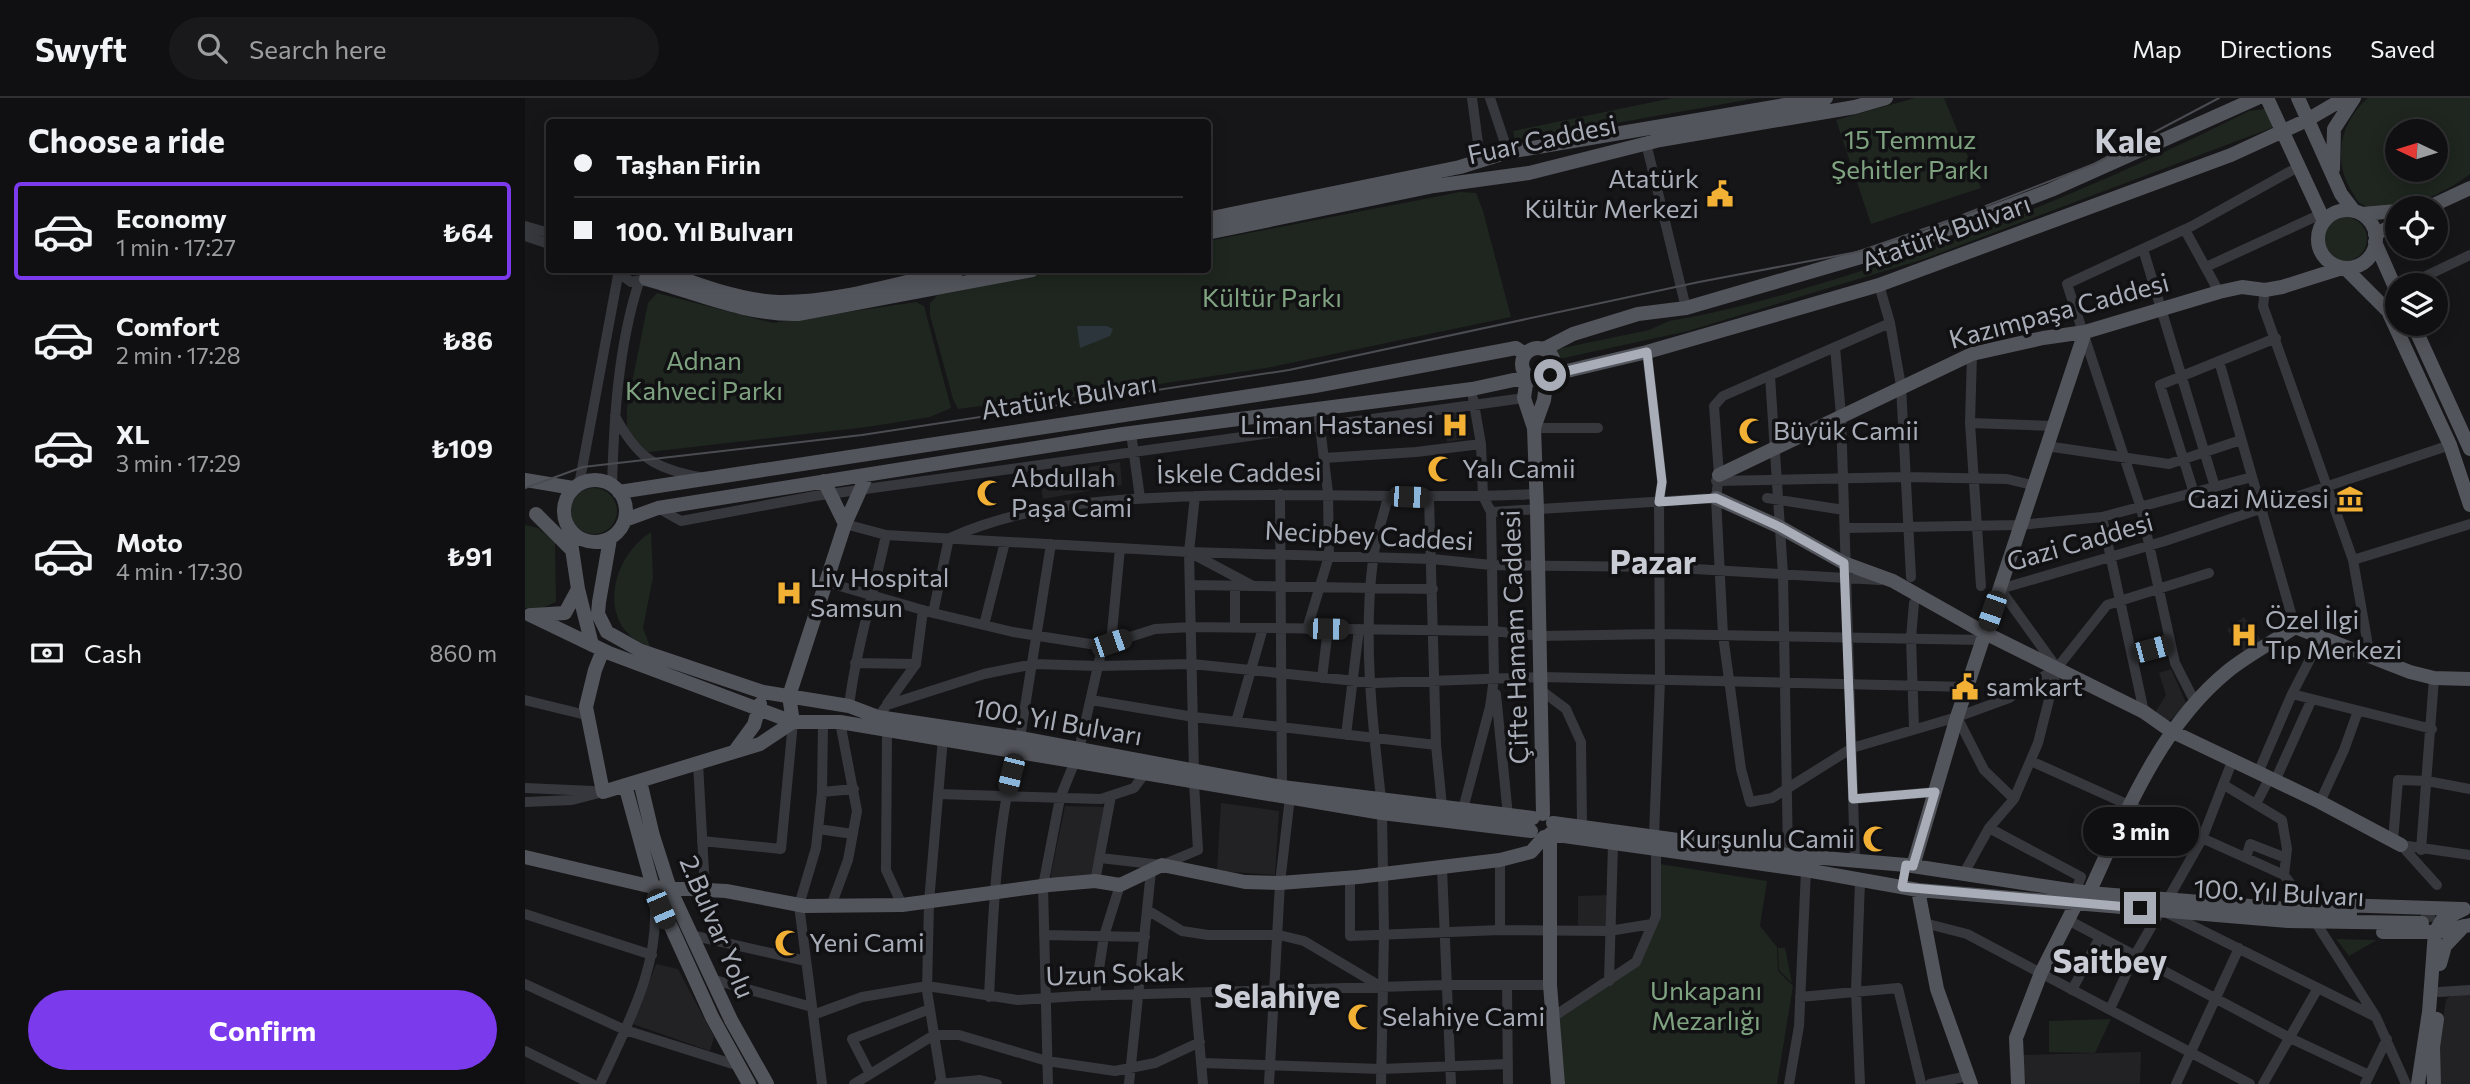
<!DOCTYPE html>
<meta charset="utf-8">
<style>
:root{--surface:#101012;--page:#19191b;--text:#f1f3f6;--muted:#9c9d9f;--line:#303032;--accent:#7c3aed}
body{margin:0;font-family:Commissioner,sans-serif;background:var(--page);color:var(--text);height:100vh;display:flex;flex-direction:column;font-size:26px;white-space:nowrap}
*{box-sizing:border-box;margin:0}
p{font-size:23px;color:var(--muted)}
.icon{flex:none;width:38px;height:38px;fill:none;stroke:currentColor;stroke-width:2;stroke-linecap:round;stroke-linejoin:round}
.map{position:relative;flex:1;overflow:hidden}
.sheet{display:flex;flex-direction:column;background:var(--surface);width:525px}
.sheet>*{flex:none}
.hud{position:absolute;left:21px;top:21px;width:665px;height:154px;border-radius:7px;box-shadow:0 4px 18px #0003,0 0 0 2px var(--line);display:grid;align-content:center;height:154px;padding:0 28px;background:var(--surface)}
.needle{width:46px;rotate:274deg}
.controls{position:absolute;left:1860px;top:21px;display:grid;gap:14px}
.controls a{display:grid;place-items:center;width:63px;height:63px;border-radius:50%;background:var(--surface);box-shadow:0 4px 18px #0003,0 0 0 2px var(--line);font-size:35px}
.end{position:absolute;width:32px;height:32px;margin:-16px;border:9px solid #a8adb8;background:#111;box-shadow:0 0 0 4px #111}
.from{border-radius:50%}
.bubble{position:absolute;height:49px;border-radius:24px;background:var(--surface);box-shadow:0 4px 18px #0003,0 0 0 2px var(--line);font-size:23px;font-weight:700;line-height:49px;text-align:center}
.car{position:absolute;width:21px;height:42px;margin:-21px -10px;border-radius:9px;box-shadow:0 0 5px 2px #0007;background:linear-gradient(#222 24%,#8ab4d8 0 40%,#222 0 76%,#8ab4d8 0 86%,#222 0)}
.hud b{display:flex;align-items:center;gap:24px;height:66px;font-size:26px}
.hud b+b{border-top:2px solid var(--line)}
.hud i{width:18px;height:18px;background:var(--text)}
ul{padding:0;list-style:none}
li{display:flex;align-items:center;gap:21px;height:98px;margin:0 14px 10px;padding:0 14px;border:4px solid transparent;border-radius:7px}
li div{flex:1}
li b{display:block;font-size:26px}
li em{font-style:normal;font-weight:700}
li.active{border-color:var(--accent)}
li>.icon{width:63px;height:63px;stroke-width:1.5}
h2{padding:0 28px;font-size:32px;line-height:84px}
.pay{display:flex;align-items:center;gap:18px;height:77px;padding:0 28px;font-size:26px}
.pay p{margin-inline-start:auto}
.cta{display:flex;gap:14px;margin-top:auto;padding:14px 28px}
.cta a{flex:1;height:80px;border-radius:42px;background:var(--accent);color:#fff;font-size:28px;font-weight:700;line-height:80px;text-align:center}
header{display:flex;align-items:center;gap:42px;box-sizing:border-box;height:98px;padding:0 35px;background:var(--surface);border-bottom:2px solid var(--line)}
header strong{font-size:33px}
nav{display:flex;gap:38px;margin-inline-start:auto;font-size:24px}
.search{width:490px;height:63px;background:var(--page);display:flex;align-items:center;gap:18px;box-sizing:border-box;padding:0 24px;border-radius:38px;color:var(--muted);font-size:26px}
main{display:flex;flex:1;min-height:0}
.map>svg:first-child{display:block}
</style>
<header>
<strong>Swyft</strong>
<div class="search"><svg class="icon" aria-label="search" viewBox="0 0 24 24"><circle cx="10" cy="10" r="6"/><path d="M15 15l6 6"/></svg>Search here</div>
<nav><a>Map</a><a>Directions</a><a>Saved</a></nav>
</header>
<main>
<section class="sheet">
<h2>Choose a ride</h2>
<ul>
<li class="active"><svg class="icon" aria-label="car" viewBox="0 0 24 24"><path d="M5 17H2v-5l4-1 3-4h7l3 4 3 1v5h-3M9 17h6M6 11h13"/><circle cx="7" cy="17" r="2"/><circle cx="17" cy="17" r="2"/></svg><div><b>Economy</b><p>1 min · 17:27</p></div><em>₺64</em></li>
<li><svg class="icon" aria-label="car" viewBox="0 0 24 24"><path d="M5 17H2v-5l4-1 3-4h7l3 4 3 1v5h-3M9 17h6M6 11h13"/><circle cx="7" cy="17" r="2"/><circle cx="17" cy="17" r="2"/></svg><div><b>Comfort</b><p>2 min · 17:28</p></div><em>₺86</em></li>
<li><svg class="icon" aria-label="car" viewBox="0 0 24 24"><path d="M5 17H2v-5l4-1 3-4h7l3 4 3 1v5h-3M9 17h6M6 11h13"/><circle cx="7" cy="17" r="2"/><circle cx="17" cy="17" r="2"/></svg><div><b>XL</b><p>3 min · 17:29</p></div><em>₺109</em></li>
<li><svg class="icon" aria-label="car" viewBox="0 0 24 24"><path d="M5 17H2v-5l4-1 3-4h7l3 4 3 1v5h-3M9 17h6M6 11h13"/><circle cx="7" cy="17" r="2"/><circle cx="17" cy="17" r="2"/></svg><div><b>Moto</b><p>4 min · 17:30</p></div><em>₺91</em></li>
</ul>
<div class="pay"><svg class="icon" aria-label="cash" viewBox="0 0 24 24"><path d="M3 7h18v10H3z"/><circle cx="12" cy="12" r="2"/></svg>Cash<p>860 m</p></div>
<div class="cta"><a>Confirm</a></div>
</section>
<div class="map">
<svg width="1945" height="986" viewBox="0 0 1945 986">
<rect width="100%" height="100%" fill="#161618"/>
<!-- built -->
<path fill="#222225" d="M938,309L944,340L922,344L916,314Z
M595,364L597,387L518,401L514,377Z
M1719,519L1736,542L1720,555L1702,532Z
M1646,571L1662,607L1642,625L1628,618L1641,597L1634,575Z
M696,705L754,713L750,777L692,773Z
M540,708L581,709L565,780L527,784L526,776Z
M1082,797L1081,829H1053V798Z
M131,866L153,871L189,939L185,953L108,926Z
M1926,897H1945V986H1916L1915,981L1913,954L1921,902Z
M1616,954L1615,986H1501L1497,957Z"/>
<!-- green -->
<path fill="#1e261f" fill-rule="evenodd" d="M1147,0H1232L990,43L988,33Z
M1390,0H1419L1456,90L1346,126L1311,22Z
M1843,0H1945V76C1922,94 1863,125 1835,105C1831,103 1829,96 1826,92C1807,61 1816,23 1843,0ZM1872,33H1911V72H1872Z
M1739,11L1745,14L1749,29L1399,161L1163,233L1025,263L1023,253L1124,232L1144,223C1207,213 1269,194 1330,175C1466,132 1597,77 1724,13Z
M935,94L951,95L958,113L986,219L741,270L535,301L523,299L433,311L428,301L405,217V205L413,197L540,172H682L683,143Z
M1798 141a22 22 0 1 1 44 0a22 22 0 1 1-44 0Z
M132,195L248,225L391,204L399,208L426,310L405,319L342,329L116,355L102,336V310L123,205Z
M46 413a23 23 0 1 1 46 0a23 23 0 1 1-46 0Z
M0,427L13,430L30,444L31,504L8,514L0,510Z
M126,434L128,479L118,530L125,549C70,530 85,460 126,434Z
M1135,766L1242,783L1235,828L1252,849L1253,873L1268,888L1252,986H1038L1031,921L1114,866L1134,819Z
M1811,841L1852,842L1824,858Z
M1253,850H1260L1267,885L1254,872Z
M1586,921L1570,955L1524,954V923Z"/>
<!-- water -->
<path fill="#2c353c" d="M552,228H582L588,231L585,238L555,250Z"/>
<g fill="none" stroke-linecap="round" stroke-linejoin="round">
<!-- major-tunnel -->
<path stroke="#333438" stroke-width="14" stroke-dasharray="14 7" stroke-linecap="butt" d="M1896,817L1923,816"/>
<!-- minor -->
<path stroke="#37383d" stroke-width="10" d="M947,0L955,60
M965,0L983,54
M1121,45L1161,210
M0,128L24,135
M1660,132L1694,194
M0,138L24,146
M1618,151L1690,389
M1681,169L1796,116
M90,172L106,184L121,181L124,172
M1354,187L1365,225L1198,298L1189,308L1194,377L1191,400L1198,537L1216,671L1225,704L1247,700L1327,650L1432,619L1484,600L1532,570L1582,507L1684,475
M1882,187L1945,157
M1740,192L1738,208L1828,462L1845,559
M1365,225L1376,288L1386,479
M1310,249L1316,317L1330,763
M1122,254L1137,384L1134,404L1135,582L1129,738
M1447,256L1445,325L1456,488
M1694,263L1770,529
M1245,278L1258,476L1263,757
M90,318C112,359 128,370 174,379
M1445,325L1528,328
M1009,330H1073
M606,335L615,400
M1521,348L1644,366L1716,342
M799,360L891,354L956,346
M1191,383L1380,379L1482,381L1507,387
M54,387L94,172
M87,388C89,319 93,249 114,184
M1669,395L1635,287L1751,240
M755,396L757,689
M1242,400L1319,412
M133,410L156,423L290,398L999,300
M966,414L1191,400
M1577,419L1619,614
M320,426L361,437L664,454L907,461L966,467L1136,469L1355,482
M1320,430L1495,427L1577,419L1727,379
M427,439C498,408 572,402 649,399C770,393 890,402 1010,396
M666,455L726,487
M1828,462L1945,426
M301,484L408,515L488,534L565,546L586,545L630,531L666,529L968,533L1015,538L1136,536L1458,542
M665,487L908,491
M710,488V529
M1389,505L1386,540L1389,630
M408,515L424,440
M459,527L480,444
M782,531L804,458L803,395L794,320
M586,545L595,450
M578,546L573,568L667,566L850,585L1017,579L1443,589
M1608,556L1646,546
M330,565L391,566L398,512
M1532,570L1475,491L1640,443L1925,347
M797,580L803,531
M1017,593L1041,611L1056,644L1057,727
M971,596L983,718
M1767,596L1907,631
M0,602L61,617
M566,602L669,619L911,647L904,400
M362,606L391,566
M1671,606L1650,565L1616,410L1542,186L1667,128L1773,69
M324,608C331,551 349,494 361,437
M353,619L362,607L459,576L509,566L573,568L554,652
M1432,619L1459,672L1489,701
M711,624L738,530
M362,632L361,772L377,807
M821,637L834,531
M495,640L526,446
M911,647L917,708
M1506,663L1759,777L1780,805
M173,665L180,792
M669,674L664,454L670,398
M1733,675L1767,596L1797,538
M1750,683L1786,603
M1699,687L1757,722L1762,751L1759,777
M0,690L68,693
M297,694L329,691
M413,696L576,701L609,690L618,678
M856,700C847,622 838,540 848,462C850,441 858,419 863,399
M1328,701L1410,694
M0,704L47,702L78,694
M1795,704L1819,652L1833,613
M1731,706L1744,681
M938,711L965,609L969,580L966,414L958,398L956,346L948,300
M1464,730L1556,779L1551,792
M293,731L328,736
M177,743L256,751L268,624
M1868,743L1873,682L1902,683L1945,691
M1876,747L1945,757
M1876,747L1912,787
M1896,752L1909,580
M575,760L637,767L673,752L669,685
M1721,760L1725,746L1761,760
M975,762V832L1084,833L1127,826
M917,770L926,986
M1438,777L1464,730L1489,701L1513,645L1532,570
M825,779V838L975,832
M570,783L586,698
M1643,801L1677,741L1708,661
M306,808L323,762L332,713L315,624
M624,813L657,833L683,837H754L779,843L855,888
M0,816L127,857
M1543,822L1765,940L1844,977
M1399,825L1442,836L1725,986
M1793,828L1851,919L1881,986
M166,837L281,863
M519,837L620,839
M186,881L287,909
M1084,883L1088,746
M0,886L100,932L211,967
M982,887L983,986
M1547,892L1575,839
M1914,894L1945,892
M670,896L678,986
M570,897L579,838L595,787
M464,899C468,816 471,734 491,654
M1275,899L1373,890L1396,985
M1585,911L1610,857L1636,812L1851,919
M288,917L337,899L402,888L493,902L554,898L921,887H1025
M1028,919L1111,864L1131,818V752
M0,953L67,986
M677,965L856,971L983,966
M345,976L327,941L405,911
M75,986C103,925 137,865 129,797
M297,986L274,807L291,750L297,694L298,625
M329,986L409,937H434L522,963L590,973L630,965L675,944
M414,986L455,982L472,986
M417,986L402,893L404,804L418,640
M523,986L518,788L535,700L550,663
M604,986L626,773
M744,986L755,785L765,699
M856,986L859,837L857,715
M1264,986L1274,928L1281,772
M1335,986L1331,893L1335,783
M1405,986L1443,978
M1651,986L1714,850
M1738,986L1793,890
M1840,986L1862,941"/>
<!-- major -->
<path stroke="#53555c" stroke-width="14" d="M1742,0L1799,123
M1773,0L1816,96L1829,113
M1808,71L1809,31L1829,0
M1902,110L1945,90
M1793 141a29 29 0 1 1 58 0a29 29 0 1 1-58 0Z
M1837,116L1872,113
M682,121L935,69L983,54L1301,0
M682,135L909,88L1004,75L1135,42L1330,9L1361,0
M1850,136L1872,126
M1850,144L1872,194
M1820,170L1863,213L1925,347L1945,407
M136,172C167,186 220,203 254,204C313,205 376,184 433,172
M121,181C173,195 219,217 273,216L507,172
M1888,226L1945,351
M997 266a16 16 0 1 1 32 0a16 16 0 1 1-32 0Z
M1019,251L1048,236L1113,216L1161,210L1391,143L1526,92L1732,0
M1025,277L1122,254L1354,187L1706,57L1782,22L1820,0
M1009,330L1019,302L1022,279
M1194,377L1447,256L1518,240L1560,234L1694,194L1717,189L1740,192L1757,189L1817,170
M39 413a31 31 0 1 1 62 0a31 31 0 1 1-62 0Z
M0,382L48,390
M94,394L790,288L991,250L1000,256
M1191,400L1255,429L1319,465L1368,483L1460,535L1619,614L1646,633L1795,704L1876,747
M11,416L47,452
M100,422L133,410L598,336L947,291L1002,279L999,300L1009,330L1012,412L1018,716
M320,426L342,377
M44,431L53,491L67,547
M85,441L74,504L73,516L82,534L116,553L238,594L324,608L353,619L495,640L757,689L1008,720
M5,517L84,555L268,624H315L857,715L1006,733
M8,517L40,515L53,491
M78,552L70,572L61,609L78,694L235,646L268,624L264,598L320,426L299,383
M210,653L229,627L235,606
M115,683L128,738L145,791L206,922L242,986
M100,687L128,789L187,919L224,986
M1028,725L1263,757L1381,767L1564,795L1825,816
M0,759L128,789L201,793L280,808L377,807L524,787L570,783L595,787L637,767L720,784L755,785L833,779L975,762L1006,754L1019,739
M1388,768L1432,619L1560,234
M1393,792L1412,891L1446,986
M1564,795C1600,717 1634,629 1703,573C1723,557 1748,544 1770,529L1885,574L1909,580L1945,581
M1814,807L1937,811
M1858,834H1910L1945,827
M1915,866L1920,848L1939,828
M1033,986L1025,887V736L1281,772L1393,792L1763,823L1897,825
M1493,986L1491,940L1516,875L1552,804
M1893,986L1904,914L1910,834L1917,822L1939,811
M1909,986L1908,949L1912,921"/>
<!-- tram -->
<path stroke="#4a4c52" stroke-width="2" d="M0,390L58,369L337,337L764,272L1174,184L1332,154L1422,123L1569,66L1694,0"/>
</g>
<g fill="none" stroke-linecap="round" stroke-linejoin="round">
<!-- route -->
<path stroke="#a8adb8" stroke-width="9" d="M1025,277L1122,254L1137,384L1134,404L1191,400L1255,429L1319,465L1328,701L1410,694L1388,768L1381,767L1377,789L1615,810"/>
</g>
<!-- icons -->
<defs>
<g id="civic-bare" transform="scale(2.1)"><path d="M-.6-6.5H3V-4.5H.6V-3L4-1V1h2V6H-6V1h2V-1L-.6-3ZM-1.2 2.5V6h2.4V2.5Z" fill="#f2b134" stroke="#111113" stroke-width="2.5" paint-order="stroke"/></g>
<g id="hospital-bare" transform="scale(2.1)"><path d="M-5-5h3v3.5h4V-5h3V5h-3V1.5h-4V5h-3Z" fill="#f2b134" stroke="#111113" stroke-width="2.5" paint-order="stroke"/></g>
<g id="mosque-bare" transform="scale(2.1)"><path d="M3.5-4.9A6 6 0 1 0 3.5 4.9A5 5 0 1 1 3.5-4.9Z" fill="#f2b134" stroke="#111113" stroke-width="2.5" paint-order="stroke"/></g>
<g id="museum-bare" transform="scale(2.1)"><path d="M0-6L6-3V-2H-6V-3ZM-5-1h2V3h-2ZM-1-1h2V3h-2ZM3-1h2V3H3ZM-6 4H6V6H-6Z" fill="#f2b134" stroke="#111113" stroke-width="2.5" paint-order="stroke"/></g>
</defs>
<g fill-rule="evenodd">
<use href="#civic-bare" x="1195" y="96"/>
<use href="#hospital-bare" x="930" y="327"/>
<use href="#mosque-bare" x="1227" y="333"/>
<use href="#mosque-bare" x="916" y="371"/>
<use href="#mosque-bare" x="465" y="395"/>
<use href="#museum-bare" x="1825" y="401"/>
<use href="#hospital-bare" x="264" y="495"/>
<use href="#hospital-bare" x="1719" y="537"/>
<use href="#civic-bare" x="1440" y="589"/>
<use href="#mosque-bare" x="1351" y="741"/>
<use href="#mosque-bare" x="263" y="845"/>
<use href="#mosque-bare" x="836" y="919"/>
</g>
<g text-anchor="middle" stroke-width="7" stroke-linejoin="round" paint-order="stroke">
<!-- street labels -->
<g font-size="26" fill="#a8adb8" stroke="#111113">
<text transform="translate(1017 42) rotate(-12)" y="9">Fuar Caddesi</text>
<text transform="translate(1421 135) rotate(-20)" y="9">Atatürk Bulvarı</text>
<text transform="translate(1534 213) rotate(-15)" y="9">Kazımpaşa Caddesi</text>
<text transform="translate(544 299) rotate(-9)" y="9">Atatürk Bulvarı</text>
<text transform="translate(714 375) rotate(-1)" y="9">İskele Caddesi</text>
<text transform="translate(844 438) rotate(3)" y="9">Necipbey Caddesi</text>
<text transform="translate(1555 444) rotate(-16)" y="9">Gazi Caddesi</text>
<text transform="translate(990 539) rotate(-92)" y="9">Çifte Hamam Caddesi</text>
<text transform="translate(533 624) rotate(10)" y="9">100. Yıl Bulvarı</text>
<text transform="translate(1754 795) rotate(3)" y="9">100. Yıl Bulvarı</text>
<text transform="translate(192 829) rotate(67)" y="9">2.Bulvar Yolu</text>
<text transform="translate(590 876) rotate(-2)" y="9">Uzun Sokak</text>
</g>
<!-- park labels -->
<g font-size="26" fill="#7fa381" stroke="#111113">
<text x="1385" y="51">15 Temmuz<tspan x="1385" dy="30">Şehitler Parkı</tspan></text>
<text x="747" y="209">Kültür Parkı</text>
<text x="179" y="272">Adnan<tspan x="179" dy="30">Kahveci Parkı</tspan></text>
<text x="1181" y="902">Unkapanı<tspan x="1181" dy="30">Mezarlığı</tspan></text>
</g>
<!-- poi labels -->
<g font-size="26" fill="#a8adb8" stroke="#111113" text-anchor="start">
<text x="1174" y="90" text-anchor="end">Atatürk<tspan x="1174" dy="30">Kültür Merkezi</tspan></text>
<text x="909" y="336" text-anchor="end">Liman Hastanesi</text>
<text x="1248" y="342">Büyük Camii</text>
<text x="937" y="380">Yalı Camii</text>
<text x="486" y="389">Abdullah<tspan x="486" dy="30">Paşa Cami</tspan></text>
<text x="1804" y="410" text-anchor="end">Gazi Müzesi</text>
<text x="285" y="489">Liv Hospital<tspan x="285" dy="30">Samsun</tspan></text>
<text x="1740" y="531">Özel İlgi<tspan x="1740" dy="30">Tıp Merkezi</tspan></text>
<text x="1461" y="598">samkart</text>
<text x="1330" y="750" text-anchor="end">Kurşunlu Camii</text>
<text x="284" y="854">Yeni Cami</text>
<text x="857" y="928">Selahiye Cami</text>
</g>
<!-- district labels -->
<g font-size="33" font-weight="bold" fill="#c9ccd4" stroke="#111113">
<text x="1603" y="55">Kale</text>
<text x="1128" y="476">Pazar</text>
<text x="1585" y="875">Saitbey</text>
<text x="752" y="910">Selahiye</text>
</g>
</g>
</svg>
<div class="controls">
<a><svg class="needle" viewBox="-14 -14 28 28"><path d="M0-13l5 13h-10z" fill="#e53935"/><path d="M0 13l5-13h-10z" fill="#9c9d9f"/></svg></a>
<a><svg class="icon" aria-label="locate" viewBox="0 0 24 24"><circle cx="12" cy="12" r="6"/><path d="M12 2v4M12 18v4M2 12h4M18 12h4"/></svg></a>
<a><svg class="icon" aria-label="layers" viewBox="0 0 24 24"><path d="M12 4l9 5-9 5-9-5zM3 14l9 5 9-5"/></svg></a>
</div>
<i class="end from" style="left:1025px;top:277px"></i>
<i class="end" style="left:1615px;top:810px"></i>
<div class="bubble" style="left:1558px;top:709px;width:116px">3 min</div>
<i class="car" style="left:884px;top:399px;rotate:92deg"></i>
<i class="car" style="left:1467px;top:513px;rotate:199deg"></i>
<i class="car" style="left:803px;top:531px;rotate:91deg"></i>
<i class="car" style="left:586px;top:545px;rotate:71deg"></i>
<i class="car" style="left:1627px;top:551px;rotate:75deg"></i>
<i class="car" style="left:486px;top:676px;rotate:194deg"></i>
<i class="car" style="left:136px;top:811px;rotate:157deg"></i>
<div class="hud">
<b><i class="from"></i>Taşhan Firin</b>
<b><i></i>100. Yıl Bulvarı</b>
</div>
</div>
</main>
